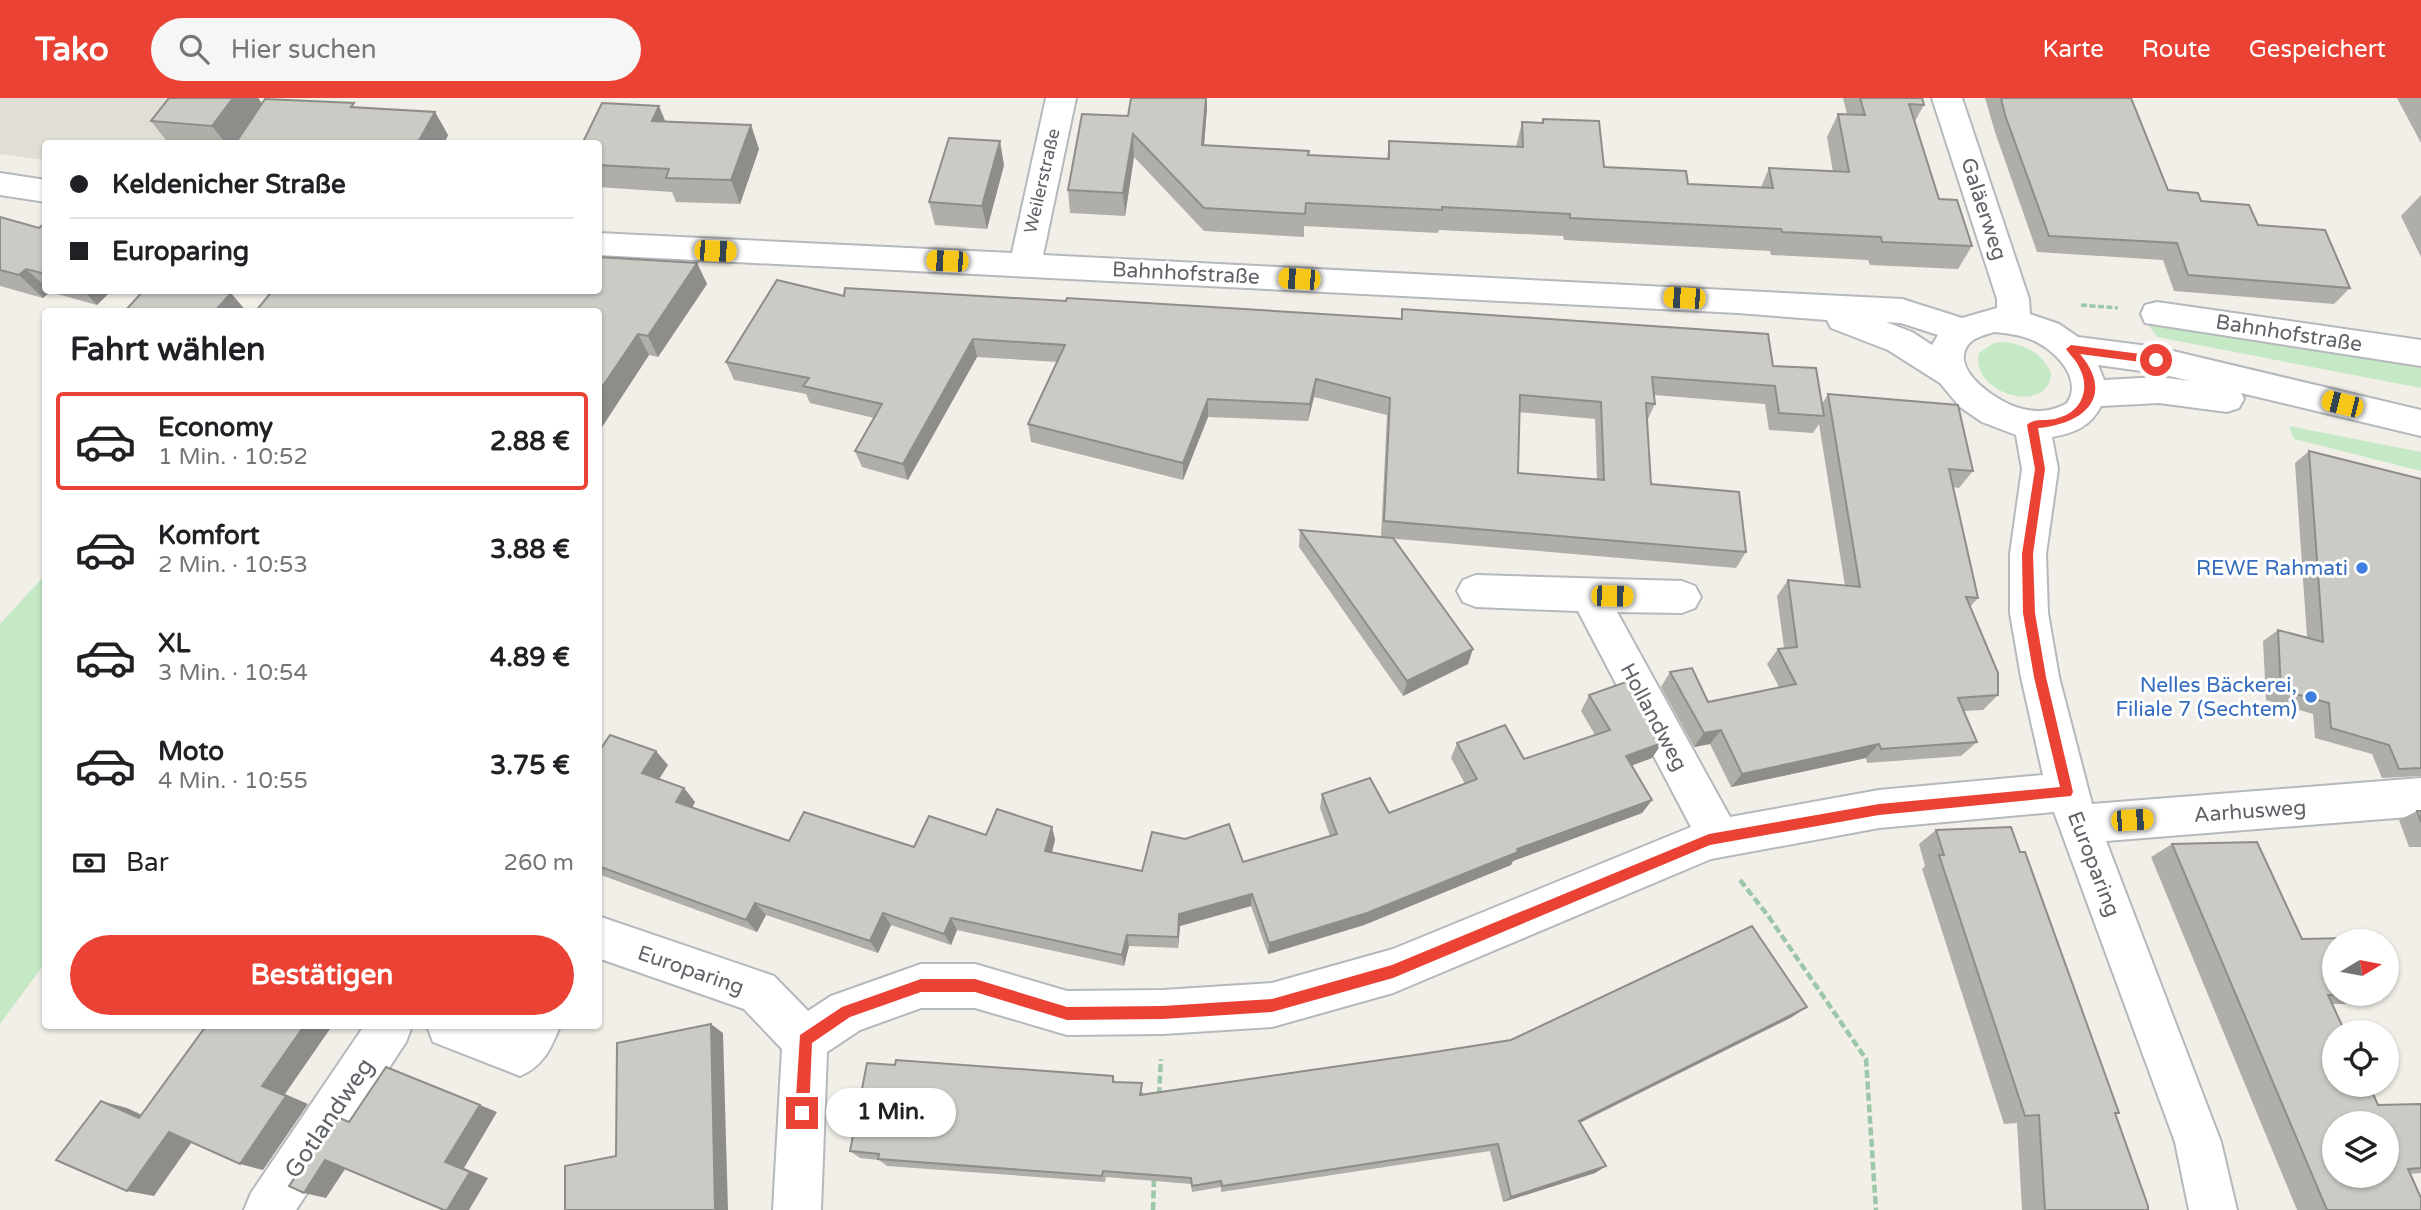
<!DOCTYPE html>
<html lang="de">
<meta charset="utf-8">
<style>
:root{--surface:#fff;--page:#f6f6f6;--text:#202124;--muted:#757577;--line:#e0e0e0;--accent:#ea4335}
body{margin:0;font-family:"Varela Round",sans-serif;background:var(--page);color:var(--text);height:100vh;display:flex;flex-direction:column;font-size:26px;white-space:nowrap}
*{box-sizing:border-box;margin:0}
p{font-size:23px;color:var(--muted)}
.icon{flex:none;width:38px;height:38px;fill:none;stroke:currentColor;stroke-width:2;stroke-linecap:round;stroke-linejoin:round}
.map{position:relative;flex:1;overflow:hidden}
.panel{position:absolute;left:42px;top:210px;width:560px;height:721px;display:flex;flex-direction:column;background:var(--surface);border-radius:7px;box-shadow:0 2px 5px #0004}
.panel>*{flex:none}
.banner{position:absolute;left:42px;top:42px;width:560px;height:154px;border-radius:7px;box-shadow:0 2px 5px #0004;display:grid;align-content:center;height:154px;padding:0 28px;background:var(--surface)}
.needle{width:46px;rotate:80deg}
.controls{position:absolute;left:2322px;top:831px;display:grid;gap:14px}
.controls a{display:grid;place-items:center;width:77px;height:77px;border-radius:50%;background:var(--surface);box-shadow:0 2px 5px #0004;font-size:35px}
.end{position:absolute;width:32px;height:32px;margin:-16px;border:9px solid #ea4335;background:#fff;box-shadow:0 0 0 4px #fff}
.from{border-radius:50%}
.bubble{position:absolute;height:49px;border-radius:24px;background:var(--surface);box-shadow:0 2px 5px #0004;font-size:23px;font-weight:700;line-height:49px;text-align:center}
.car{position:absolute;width:21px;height:42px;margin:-21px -10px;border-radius:9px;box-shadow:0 0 5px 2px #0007;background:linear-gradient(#f5c518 24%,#345 0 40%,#f5c518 0 76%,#345 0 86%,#f5c518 0)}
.banner b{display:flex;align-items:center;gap:24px;height:66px;font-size:26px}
.banner b+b{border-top:2px solid var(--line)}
.banner i{width:18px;height:18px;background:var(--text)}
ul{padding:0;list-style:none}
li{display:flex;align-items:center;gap:21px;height:98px;margin:0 14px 10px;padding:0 14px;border:4px solid transparent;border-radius:7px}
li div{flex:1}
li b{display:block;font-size:26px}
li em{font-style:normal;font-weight:700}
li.on{border-color:var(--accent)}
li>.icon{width:63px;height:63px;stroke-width:1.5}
h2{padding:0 28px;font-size:32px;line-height:84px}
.pay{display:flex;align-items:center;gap:18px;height:77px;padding:0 28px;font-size:26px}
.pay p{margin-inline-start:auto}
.button{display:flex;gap:14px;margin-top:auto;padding:14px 28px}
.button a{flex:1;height:80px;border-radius:42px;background:var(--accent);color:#fff;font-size:28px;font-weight:700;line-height:80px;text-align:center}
header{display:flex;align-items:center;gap:42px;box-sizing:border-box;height:98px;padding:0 35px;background:var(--accent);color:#fff}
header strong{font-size:33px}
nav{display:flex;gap:38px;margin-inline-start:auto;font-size:24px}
.search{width:490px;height:63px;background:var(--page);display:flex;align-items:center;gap:18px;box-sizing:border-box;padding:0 24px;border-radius:38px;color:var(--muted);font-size:26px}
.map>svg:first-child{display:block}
</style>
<header>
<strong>Tako</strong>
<div class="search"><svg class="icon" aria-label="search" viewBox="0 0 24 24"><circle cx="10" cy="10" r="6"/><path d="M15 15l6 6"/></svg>Hier suchen</div>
<nav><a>Karte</a><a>Route</a><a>Gespeichert</a></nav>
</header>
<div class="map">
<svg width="2421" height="1112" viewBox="0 0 2421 1112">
<rect width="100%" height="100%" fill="#f1efe8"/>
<!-- education -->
<path fill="#e1ded6" d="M0,0H202L168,45L46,46L45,62L0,56Z"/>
<!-- green -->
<path fill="#c5e8c5" d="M2147,225L2421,269V290L2157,239Z
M2005,244C2026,247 2042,255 2051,275C2049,319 1969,295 1979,255L1994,245Z
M2289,328L2421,354V373L2294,341Z
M45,477V865L0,926V526Z"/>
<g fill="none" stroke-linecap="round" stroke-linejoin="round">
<!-- minor casing -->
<g stroke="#b5b8bc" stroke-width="4">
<path id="minor" d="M1046,0H1076L1043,157L1902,201L1962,220L1997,210V201L1932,0H1962L2029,201L2030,216L2059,226L2078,239L2156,249L2421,312V338L2241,295L2244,301L2239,310L2227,314L2159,305L2101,308C2090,329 2074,335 2052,339L2058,371L2046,456L2048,515L2059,579L2092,706L2421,680V718L2106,743L2221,1044L2237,1112H2189L2175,1044L2054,714L1879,730L1711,761L1393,895L1272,929L1163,936L1067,937L975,910H921L860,932L827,954L821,1112H773L782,951L744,911L598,860V818L774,878L808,913L831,898L921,866H975L1067,893L1163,892L1272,885L1393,851L1691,729L1578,513L1476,509L1463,504L1457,493L1463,482L1476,477L1682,483L1695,488L1701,499L1695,510L1682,515L1617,514L1730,719L1879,692L2043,677L2021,579L2010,515V456L2022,371L2016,337L1982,324L1960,309L1940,285L1888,252L1831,230L1827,222L1738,215L598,157V135L1012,155ZM1886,224L1901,225L1938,237L1932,247L1912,234ZM1994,234C2005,235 2016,236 2027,240C2050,247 2085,279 2067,305C2052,314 2036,315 2019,310C2000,305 1953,275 1966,250C1971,240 1984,237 1994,234ZM2098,267L2156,275L2191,283L2159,279L2104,282Z
M0,75L46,82V104L0,97Z
M2157,204L2421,242V268L2145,225L2141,216L2145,207Z
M364,928H412L406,944L296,1112H244L251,1095Z
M427,928H560C551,951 543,968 520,978L433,944Z"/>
</g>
<!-- path-far1 -->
<path stroke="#9cc7a9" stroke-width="3.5" stroke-dasharray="6 2.5" stroke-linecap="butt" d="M2081,207L2118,210"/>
<!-- path -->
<path stroke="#9cc7a9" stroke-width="4.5" stroke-dasharray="8 3.5" stroke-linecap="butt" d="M1740,782L1769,819L1866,961L1876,1112
M1159,997L1161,961
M1153,1112L1154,1080"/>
<!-- minor -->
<use href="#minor" fill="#fff" fill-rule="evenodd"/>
</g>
<!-- wall -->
<path fill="#afaea9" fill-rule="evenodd" d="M258,0L262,5L435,14L448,37L444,46H169L151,23Z
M1843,0H1922L1924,7L1915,23L1939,101L1972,148L1958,171L1870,167L1868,162L1771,157L1770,153L1564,142L1563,138L1439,132L1438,135L1304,128V139L1204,133L1134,59L1125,118L1070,115L1068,92L1128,18L1207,10L1204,48L1308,57L1387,61L1389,43L1516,49L1522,24L1542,25L1543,21L1604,69L1688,86L1761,89L1769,70L1833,74L1827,39L1838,16H1847Z
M1985,0H2131L2168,92L2201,103L2258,127L2350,190L2334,206L2174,193L2163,162L2037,154L1995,34Z
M2397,0H2421V45Z
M665,23L751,27L759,51L740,106L676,104L672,94L598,89V46Z
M1004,67L987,131L935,127L929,104Z
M2421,97V159L2401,118Z
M0,119L39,130L46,124V192H112L97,207L50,194L43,200L0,188Z
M697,165L707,186L658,259L649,257L600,332L598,331V214L535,193Z
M844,198L1401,220L1402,211L1773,268L1822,306L1828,296L1973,373L1959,390L1953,389L1978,500L1970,509L1998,597L1983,612L1964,613L1977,644L1961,658L1867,665L1866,660L1731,689L1710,646L1694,649L1661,589L1670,574L1708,604L1779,589L1767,566L1778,551L1784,550L1777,498L1788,482L1845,488L1819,326L1813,335L1769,332L1765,306L1654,297L1655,306L1647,323L1651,386L1746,454L1736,470L1386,440L1468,566L1403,598L1299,449L1300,432L1381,439L1387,317L1314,299L1308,323L1208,319L1183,382L1031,344L1028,326L1058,264L977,259L908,382L862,369L855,353L874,320L810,305L806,296L734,282L726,264ZM1519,314L1595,321L1597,382L1518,375Z
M2309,353L2421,381V678L2382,680L2372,656L2315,640L2313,616L2266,602L2263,543L2278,532L2307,539L2295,365Z
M1589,597L1662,645L1652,660L1632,667L1652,702L1642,715L1513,763L1511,767L1364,827L1268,856L1251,808L1180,828L1178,850L1129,848L1124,868L957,832L951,847L891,827L878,855L766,817L757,834L598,776V655L668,667L659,681L684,690L695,704L692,710L789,743L914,749L986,737L1052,729L1055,742L1052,755L1142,773L1243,764L1330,738L1320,710L1322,696L1389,715L1465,686L1451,660L1457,645L1524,661L1595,637L1581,613Z
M2417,713H2421V749H2409L2399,722Z
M1936,732L2119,1015L2116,1016L2148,1112H2022L2017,1025L2004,1026L1922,771L1925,768L1919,746Z
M2172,746L2302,841L2372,896L2345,906H2332L2378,1007L2421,1006V1075L2410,1076L2421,1112H2297L2151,759Z
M1792,919L1580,1025L1606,1068L1595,1075L1503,1104L1490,1053L1221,1094V1089L1192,1094L1191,1086L1106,1079L1105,1084L887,1068L879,1062L860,1060L850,1053L1113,978L1115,984L1143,994V997Z"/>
<!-- shaded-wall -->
<path fill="#8f8d8a" d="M233,0H258L263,7L236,46H226L212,28Z
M1206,0H1207V10L1202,71V47Z
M659,8L669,32L652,23Z
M435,14L448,37L444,46H417Z
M751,27L759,51L740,106L731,82Z
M1133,36L1134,59L1125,118L1123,95Z
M1000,43L1004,67L987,131L982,108Z
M697,165L707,186L658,259L648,238Z
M26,171L46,189V192L50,194L43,200L19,177Z
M83,192H112L97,207Z
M231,195L247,214H214Z
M638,236L649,257L600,332L598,330V295Z
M973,241L977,259L908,382L903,366Z
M1316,281L1314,299L1308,323L1310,306Z
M1208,301V319L1183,382V365Z
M1473,551L1468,566L1403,598L1407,583Z
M1721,632L1710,646L1694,649L1704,635Z
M1662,645L1652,660L1617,673L1626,658Z
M1879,646L1866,660L1731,689L1742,676Z
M656,653L668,667L654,689L642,675Z
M684,690L695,704L688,718L676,704Z
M1652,702L1642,715L1513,763L1511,767L1364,827L1268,856L1269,845L1517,751Z
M1052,729L1055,742L1048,766L1045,753Z
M1252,796L1251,808L1180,828L1178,850V839L1179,816Z
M755,805L766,817L757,834L746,822Z
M883,815L891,827L878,855L870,843Z
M951,820L957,832L951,847L944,836Z
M1127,837L1129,848L1124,868L1122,857Z
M1807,909L1792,919L1569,1030L1579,1023Z
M711,926L723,935L728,1112H715Z
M304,928H332L285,996L308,1006L263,1072L240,1066L262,988Z
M101,1003L127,1010L164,1027L139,1020Z
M480,1007L497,1014L464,1070L488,1080L469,1112H447L445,1064Z
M169,1034L194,1041L154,1098L127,1093Z
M325,1062L347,1068L326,1100L304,1095Z
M1606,1068L1595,1075L1503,1104L1511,1099Z"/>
<!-- building -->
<path fill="#cccac5" stroke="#8f8d8a" stroke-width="2" fill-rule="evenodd" d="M169,0H233L212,28L151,23Z
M1131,0H1206L1202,47L1309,53L1308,57L1389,61V43L1523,49L1522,24L1543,25V21L1599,23L1604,69L1686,73L1688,86L1773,90L1769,70L1849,74L1838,16L1865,17L1860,0H1922L1924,7L1909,6L1939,101L1957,102L1972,148L1882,144L1881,139L1782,134L1781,131L1570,120V116L1442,109V112L1306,105L1305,116L1204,110L1133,36L1123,95L1068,92L1082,16L1128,18Z
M2001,0H2131L2168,92L2198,95L2201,103L2249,107L2258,127L2325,132L2350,190L2188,177L2177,145L2049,138L2005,17Z
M265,1L354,5L351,9L435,14L417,46H235Z
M602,5L659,8L652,23L751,27L731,82L666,80L669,71L598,67V46H582Z
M949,40L1000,43L982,108L929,104Z
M0,119L39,130L46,124V176L26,171L19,177L0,172Z
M598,159L697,165L648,238L638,236L598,295V214H255L273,192H532L535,193L536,192H598Z
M777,182L844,198L845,190L1066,203L1067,200L1402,221V211L1768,236L1773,268L1816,270L1824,318L1779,315L1775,288L1652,279L1655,306L1646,305L1651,386L1739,394L1746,454L1384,423L1390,300L1316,281L1310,306L1208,301L1183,365L1028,326L1065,247L973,241L903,366L855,353L882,306L803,288L809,280L726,264ZM1520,297L1601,304L1604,382L1518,375Z
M144,192H221L231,195L214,214H124Z
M1828,296L1958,307L1973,373L1949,371L1978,500L1966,499L1998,575V597L1958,600L1977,644L1881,651L1879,646L1742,676L1721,632L1704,635L1670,574L1692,570L1708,604L1796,586L1778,551L1797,549L1788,482L1860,489Z
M2309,353L2421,381V670L2399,671L2389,647L2331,630L2329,605L2281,592L2278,532L2323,544Z
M1300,432L1393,440L1473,551L1407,583Z
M1629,583L1662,645L1626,658L1652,702L1517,751L1518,754L1367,815L1269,845L1252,796L1179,816L1178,839L1127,837L1122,857L951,820L944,836L883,815L870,843L755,805L746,822L598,768V655L610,637L656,653L642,675L684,690L676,704L789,743L804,714L914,749L929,718L986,737L997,711L1052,729L1045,753L1142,773L1152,734L1185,741L1229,726L1243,764L1337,736L1322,696L1370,680L1389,715L1477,681L1457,645L1505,627L1524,661L1610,632L1589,597Z
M2417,713H2421V724Z
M2011,729L2020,754H2025L2119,1015H2115L2148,1108V1112H2045L2039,1017L2025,1018L1939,757H1944L1936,732Z
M2257,744L2302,841L2346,840L2347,844H2334V896H2369L2328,897L2345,934H2334V987H2369L2378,1007L2421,1006V1070L2408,1071L2421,1100V1112H2327L2172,746ZM2334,1026H2387V1078H2334Z
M1752,828L1807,909L1579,1023L1606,1068L1511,1099L1498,1046L1222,1088L1221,1083L1192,1088L1191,1080L1103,1073L1102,1078L878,1061L879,1056L850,1053L867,965L895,967L896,962L1113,978V984L1142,985L1140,997L1422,956L1511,942Z
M711,926L715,1112H565V1068L616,1058L617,945Z
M206,928H304L262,988L286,998L240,1066L169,1034L127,1093L56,1062L101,1003L139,1020Z
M386,969L480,1007L445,1064L470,1074L447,1112H444L325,1062L304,1095L289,1088L335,1018L349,1024Z"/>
<!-- route -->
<path fill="#ea4335" d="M2071,247L2156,258L2161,262L2156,266L2080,256C2116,299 2083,326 2038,330L2045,371L2033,456L2035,515L2046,579L2073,694L2071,698L1879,717L1710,747L1393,880L1272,914L1163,921L1067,922L975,894H921L850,919L812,945L809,1015L802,1022L797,1020L795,1015L800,937L842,909L921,881H975L1067,909L1163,908L1272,901L1392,867L1709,736L1879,706L2060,689L2034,579L2023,515L2022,456L2035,371L2027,327C2035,319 2048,324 2058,320C2082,314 2091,290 2079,269C2076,262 2070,257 2066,251Z"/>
<!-- markers -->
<g fill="#3f7fe0" stroke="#fff" stroke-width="2.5">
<circle cx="2362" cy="470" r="7"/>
<circle cx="2311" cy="599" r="7"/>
</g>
<g text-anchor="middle" stroke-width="6" stroke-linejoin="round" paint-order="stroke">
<!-- far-street labels -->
<g font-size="18" fill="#5f6368" stroke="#fff">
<text transform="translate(1042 83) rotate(-77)" y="6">Weilerstraße</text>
</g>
<!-- street labels -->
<g font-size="21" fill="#5f6368" stroke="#fff">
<text transform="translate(1984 111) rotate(72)" y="7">Galäerweg</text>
<text transform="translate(1186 175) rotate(3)" y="7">Bahnhofstraße</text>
<text transform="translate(2289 235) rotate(9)" y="7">Bahnhofstraße</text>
<text transform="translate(1654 619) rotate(62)" y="7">Hollandweg</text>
<text transform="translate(2250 713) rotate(-4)" y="7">Aarhusweg</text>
<text transform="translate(2094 766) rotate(69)" y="7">Europaring</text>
<text transform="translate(691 872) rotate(19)" y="7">Europaring</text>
</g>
<!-- shop labels -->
<g font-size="21" fill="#366cbe" stroke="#fff" text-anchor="end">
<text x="2348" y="477">REWE Rahmati</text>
<text x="2297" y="594">Nelles Bäckerei,<tspan x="2297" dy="24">Filiale 7 (Sechtem)</tspan></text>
</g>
<!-- near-street labels -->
<g font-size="24" fill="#5f6368" stroke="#fff">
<text transform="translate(329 1020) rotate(-56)" y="8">Gotlandweg</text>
</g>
</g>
</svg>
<div class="controls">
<a><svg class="needle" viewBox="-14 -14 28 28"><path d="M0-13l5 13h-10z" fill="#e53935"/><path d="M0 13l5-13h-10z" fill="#757577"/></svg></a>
<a><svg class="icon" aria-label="locate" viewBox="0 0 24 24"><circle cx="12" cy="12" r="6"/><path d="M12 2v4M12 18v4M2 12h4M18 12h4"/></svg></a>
<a><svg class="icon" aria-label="layers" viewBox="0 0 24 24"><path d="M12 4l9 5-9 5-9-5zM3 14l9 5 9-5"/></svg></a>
</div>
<i class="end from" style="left:2156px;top:262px"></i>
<i class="end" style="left:802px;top:1015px"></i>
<div class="bubble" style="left:826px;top:990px;width:130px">1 Min.</div>
<i class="car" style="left:715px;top:153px;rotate:92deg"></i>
<i class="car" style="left:947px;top:163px;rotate:272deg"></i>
<i class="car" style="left:1299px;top:181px;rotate:273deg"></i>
<i class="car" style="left:1684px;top:200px;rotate:273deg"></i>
<i class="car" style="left:2342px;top:306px;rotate:284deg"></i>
<i class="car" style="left:1612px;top:498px;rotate:91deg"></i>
<i class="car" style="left:2132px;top:722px;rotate:86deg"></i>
<div class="banner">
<b><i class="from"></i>Keldenicher Straße</b>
<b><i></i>Europaring</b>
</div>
<section class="panel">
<h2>Fahrt wählen</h2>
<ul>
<li class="on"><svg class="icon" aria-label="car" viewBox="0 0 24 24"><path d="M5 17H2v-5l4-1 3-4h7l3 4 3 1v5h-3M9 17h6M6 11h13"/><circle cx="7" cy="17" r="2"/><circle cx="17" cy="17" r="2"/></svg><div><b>Economy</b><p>1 Min. · 10:52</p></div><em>2.88 €</em></li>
<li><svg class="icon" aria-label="car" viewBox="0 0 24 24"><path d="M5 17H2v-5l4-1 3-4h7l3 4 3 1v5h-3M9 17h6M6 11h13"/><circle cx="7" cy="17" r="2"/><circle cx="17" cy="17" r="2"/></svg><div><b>Komfort</b><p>2 Min. · 10:53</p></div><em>3.88 €</em></li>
<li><svg class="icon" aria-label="car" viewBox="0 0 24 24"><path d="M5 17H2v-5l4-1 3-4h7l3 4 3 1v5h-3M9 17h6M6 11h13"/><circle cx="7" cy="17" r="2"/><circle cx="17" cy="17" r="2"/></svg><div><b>XL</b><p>3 Min. · 10:54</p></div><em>4.89 €</em></li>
<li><svg class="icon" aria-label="car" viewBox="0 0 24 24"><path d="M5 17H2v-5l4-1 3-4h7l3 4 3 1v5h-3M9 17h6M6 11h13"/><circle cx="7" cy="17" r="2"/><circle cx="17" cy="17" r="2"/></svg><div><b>Moto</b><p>4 Min. · 10:55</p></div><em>3.75 €</em></li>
</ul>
<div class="pay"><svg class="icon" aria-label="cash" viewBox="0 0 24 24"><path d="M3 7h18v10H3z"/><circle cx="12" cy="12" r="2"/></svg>Bar<p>260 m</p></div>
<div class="button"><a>Bestätigen</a></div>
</section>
</div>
